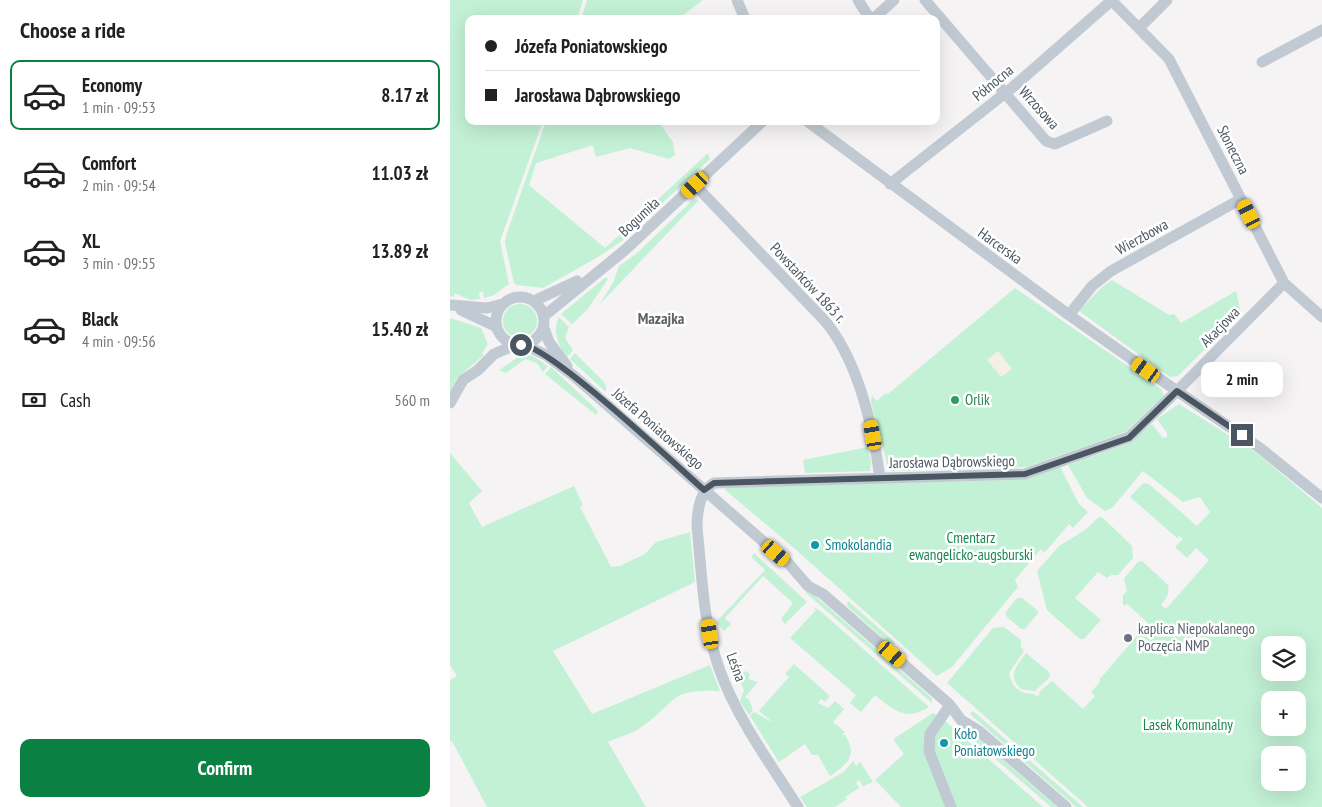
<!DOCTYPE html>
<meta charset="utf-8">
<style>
:root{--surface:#fff;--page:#f6f6f6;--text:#202124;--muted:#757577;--line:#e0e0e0;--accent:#0b8043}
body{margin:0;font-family:"PT Sans Narrow",sans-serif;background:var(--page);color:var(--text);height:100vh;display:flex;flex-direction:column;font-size:19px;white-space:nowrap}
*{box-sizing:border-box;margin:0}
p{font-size:16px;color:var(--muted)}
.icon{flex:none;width:28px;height:28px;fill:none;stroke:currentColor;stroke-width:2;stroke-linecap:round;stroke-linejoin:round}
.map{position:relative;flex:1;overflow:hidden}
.drawer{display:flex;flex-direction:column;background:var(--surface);width:450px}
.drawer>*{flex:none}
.hud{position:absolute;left:15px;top:15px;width:475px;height:110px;border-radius:10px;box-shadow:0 5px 20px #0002;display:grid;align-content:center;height:110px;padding:0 20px;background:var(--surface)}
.controls{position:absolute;left:811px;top:636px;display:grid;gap:10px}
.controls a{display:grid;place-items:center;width:45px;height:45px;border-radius:10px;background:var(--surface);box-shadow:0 5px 20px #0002;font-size:25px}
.end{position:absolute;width:22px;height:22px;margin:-11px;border:6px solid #4a5661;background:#fff;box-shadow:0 0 0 2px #fff}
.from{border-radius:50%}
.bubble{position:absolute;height:35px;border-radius:10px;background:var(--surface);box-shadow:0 5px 20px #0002;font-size:16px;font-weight:700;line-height:35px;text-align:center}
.car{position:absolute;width:15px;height:30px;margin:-15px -8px;border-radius:6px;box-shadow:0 0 4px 1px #0007;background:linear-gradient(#f5c518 24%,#345 0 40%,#f5c518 0 76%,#345 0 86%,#f5c518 0)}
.hud b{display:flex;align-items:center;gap:18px;height:48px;font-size:19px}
.hud b+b{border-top:1px solid var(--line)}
.hud i{width:12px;height:12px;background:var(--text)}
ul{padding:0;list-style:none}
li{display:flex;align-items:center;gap:15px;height:70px;margin:0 10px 8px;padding:0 10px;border:2px solid transparent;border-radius:10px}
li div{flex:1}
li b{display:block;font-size:19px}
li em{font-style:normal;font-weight:700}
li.active{border-color:var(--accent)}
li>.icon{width:45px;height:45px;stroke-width:1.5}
h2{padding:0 20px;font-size:22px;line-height:60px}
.pay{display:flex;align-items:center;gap:12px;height:55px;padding:0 20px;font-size:19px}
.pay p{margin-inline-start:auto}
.button{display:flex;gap:10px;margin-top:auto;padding:10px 20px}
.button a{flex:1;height:58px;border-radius:10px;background:var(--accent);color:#fff;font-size:20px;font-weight:700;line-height:58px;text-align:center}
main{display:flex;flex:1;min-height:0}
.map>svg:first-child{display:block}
</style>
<main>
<section class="drawer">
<h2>Choose a ride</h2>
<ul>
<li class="active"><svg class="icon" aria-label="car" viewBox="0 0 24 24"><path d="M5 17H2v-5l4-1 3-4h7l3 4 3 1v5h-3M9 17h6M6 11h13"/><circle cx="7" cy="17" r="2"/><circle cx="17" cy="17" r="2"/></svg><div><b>Economy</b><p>1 min · 09:53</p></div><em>8.17 zł</em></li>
<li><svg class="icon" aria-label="car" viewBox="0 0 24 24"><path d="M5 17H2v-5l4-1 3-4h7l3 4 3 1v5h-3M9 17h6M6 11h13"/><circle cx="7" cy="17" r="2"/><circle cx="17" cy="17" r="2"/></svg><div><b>Comfort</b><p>2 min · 09:54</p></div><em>11.03 zł</em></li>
<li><svg class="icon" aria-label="car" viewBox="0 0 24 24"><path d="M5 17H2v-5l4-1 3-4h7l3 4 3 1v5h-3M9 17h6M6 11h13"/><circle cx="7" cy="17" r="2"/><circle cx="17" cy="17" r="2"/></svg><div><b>XL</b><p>3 min · 09:55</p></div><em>13.89 zł</em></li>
<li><svg class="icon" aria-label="car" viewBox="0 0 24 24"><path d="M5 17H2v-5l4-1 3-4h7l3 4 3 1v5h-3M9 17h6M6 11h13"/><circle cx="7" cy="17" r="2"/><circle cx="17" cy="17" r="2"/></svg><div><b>Black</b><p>4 min · 09:56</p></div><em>15.40 zł</em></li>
</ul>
<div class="pay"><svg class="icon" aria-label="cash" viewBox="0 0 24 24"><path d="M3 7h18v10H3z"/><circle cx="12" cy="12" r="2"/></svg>Cash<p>560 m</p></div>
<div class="button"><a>Confirm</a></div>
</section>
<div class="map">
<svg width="872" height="807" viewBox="0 0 872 807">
<rect width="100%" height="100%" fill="#f5f3f3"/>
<!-- green -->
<path fill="#c3f1d5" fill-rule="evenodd" d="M0,0H133L127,19H19V121H93L50,241L59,284L44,295L34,298L33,292H29L30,299L20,300L5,293L4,297L0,296Z
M137,0H253L228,19H131Z
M96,121H208L223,142L225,155L219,159L180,148L146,157L143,145L86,163L79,185L155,248L198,209L203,213L173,240L148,257L93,288L67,285L64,283L55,243L56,236Z
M258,153L260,159L208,207L204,203Z
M244,199L249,200L149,305L163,283L169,266L186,254Z
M156,277L158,279L137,310L122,324L111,314Z
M662,280L719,315L724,314L731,323L786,291L791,313L728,376L720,377L629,311L652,287Z
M565,288L711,389L714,396L675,432L577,467L439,471L421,402L422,396L427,401L436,393L438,394Z
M53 321a17 17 0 1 1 34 0a17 17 0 1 1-34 0Z
M109,317L119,327L115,338L123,350L117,357C108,346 102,331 109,317Z
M0,318L31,328L38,344L32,353L34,355L7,378L0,392Z
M125,353L153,381L156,386V392L120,359Z
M73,354L83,356L98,366L93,372L87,363L75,359L56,373L49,370Z
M101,367L148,411L146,415L95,374Z
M729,404L807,453L872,508V807H638L497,683L543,628L554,627L571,640V647L574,651L559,673C562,687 569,694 584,694L585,696L590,695L589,692L602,681L633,709L645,696L641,692L650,682L649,680L698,623L677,604L674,606L673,604V595L677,591L674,578L688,562L692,561L718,585C720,594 716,598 711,605L716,609L759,560L746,548L737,558L725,547L733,539L729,536L727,538L680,497L693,483L699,484L747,526L760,512L750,497L733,502L693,471L662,508L655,511L637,498L618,465L677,444L702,424L713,438L717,437V433L707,419ZM820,645H848V672H820ZM820,700H848V728H820ZM820,755H848V782H820Z
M418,447L421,462L420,471L355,473L353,460Z
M0,453L32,491L19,503L32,527L124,486L133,505L130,507L161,567L170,566L195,554L206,542L240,532L245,582L103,651L142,714L260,665L270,691C218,689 229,700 193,726C184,733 169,737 158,742L196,807H37L2,741L0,742V680L7,676L0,665Z
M610,467L629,504L638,512L623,528L619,524L595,552L590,550L565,580L568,587L502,667L487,676L344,548L274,489L280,487L558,480L578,479Z
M649,517L653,518L682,546L683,558L668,575H661L657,578L648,572L625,598L651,620L634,639H630L597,610L587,571L609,546L635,530Z
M304,553L357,602L335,624L331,619L343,603L313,576L275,618L281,624L274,631L266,622L315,570L301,557Z
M355,587L482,698V703L356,593Z
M567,598H572L587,610L588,613L575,629H571L556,616V612Z
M398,601L445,642L442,646L397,606Z
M363,607L369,610L479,707C455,722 444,710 425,695L411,712L400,703L406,695L340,638L366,610Z
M576,653L599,672L600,677L585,691L571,689C557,676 567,665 576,653Z
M344,664L380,696L375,702L371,699L368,703L378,708L385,701L394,709L383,722L395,732L392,735H395C408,755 398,764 380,776L368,755H362L355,744L329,762L300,716L304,712L324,723L309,711L339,677L335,674Z
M297,671L300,675L298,679L308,682L295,697L300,701L303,711L299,715L290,701L294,690L287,675Z
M523,711L633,807H626L520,714Z
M483,713L494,720L593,807H451L425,780L454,754L444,741L445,738Z
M512,724L607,807H601L511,729L510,725Z
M403,761L406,766L410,762L423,782L411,787L413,786L409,780L406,782L409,788L395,797L397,799L385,807H357L350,797L394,772Z"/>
<!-- sand -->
<path fill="#f5f0e5" d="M548,351L562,369L551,377L537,360Z"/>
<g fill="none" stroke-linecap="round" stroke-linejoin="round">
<!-- minor -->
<path stroke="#c1cad2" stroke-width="11" d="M287,0L295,19
M408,0L420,19
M475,0L596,141L605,144L657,121
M661,0L719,59L834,283L872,317
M423,19L444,0
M689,28L717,0
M812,62L872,30
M357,121L619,315L727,391L834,283
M440,184L563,87L661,1
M245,185L375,321C409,362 423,427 430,478
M46 321a24 24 0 1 1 48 0a24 24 0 1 1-48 0Z
M84,301L127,281
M1,305L37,308L53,304
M11,310L47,327
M619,315L642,286L661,271L791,199
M94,316L175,250L313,121
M94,328L99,342L117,366
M75,345L96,355L124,376L339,564L358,586L373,594L500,705L511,720L529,731L616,807
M0,403L13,380L28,370L44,354L65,345
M500,705L480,734L479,751L501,807
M348,807C320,763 288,720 270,671C253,625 252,575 247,527C247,512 250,491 264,483L575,474L679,437L727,391L810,448L872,498"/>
</g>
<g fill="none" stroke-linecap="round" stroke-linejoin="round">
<!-- route -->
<path stroke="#4a5661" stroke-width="6" d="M71,345C97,343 228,467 254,490L264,483L575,474L679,438L727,391L792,435"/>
</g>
<!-- markers -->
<circle fill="#2e9e5b" stroke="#fff" stroke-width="2" cx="505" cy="400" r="5"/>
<g fill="#0f9aa8" stroke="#fff" stroke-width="2">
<circle cx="365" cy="545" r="5"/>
<circle cx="494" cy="743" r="5"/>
</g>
<circle fill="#6b7280" stroke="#fff" stroke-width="2" cx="678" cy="638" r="5"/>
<g text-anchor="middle" stroke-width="5" stroke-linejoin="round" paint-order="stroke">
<!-- street labels -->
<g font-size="15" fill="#4a5661" stroke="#fff">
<text transform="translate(543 83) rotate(-39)" y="5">Północna</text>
<text transform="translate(589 108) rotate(48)" y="5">Wrzosowa</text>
<text transform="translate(783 150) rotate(63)" y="5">Słoneczna</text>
<text transform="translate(189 217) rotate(-43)" y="5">Bogumiła</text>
<text transform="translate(692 237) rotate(-29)" y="5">Wierzbowa</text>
<text transform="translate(550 246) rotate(36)" y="5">Harcerska</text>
<text transform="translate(358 283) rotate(47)" y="5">Powstańców 1863 r.</text>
<text transform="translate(770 327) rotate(-46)" y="5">Akacjowa</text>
<text transform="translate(208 429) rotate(41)" y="5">Józefa Poniatowskiego</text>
<text transform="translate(502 462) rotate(-1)" y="5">Jarosława Dąbrowskiego</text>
<text transform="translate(286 667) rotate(70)" y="5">Leśna</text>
</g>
<!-- leisure labels -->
<g font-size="15" fill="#27864d" stroke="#fff" text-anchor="start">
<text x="515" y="405">Orlik</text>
</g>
<!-- park labels -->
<g font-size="15" fill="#17864f" stroke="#fff">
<text x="521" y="543">Cmentarz<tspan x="521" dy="17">ewangelicko-augsburski</tspan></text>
<text x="738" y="730">Lasek Komunalny</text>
</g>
<!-- culture labels -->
<g font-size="15" fill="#0d838f" stroke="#fff" text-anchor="start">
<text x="375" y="550">Smokolandia</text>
<text x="504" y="739">Koło<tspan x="504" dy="17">Poniatowskiego</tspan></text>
</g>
<!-- worship labels -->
<g font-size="15" fill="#5b616d" stroke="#fff" text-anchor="start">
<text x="688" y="634">kaplica Niepokalanego<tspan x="688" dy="17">Poczęcia NMP</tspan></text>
</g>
<!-- neighbourhood labels -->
<g font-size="16" font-weight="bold" fill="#5f6368" stroke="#fff">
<text x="211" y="324">Mazajka</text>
</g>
</g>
</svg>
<div class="controls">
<a><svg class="icon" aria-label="layers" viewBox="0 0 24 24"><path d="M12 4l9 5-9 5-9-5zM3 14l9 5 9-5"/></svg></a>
<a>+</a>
<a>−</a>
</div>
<i class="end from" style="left:71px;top:345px"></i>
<i class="end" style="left:792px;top:435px"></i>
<div class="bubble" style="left:751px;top:362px;width:82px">2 min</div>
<i class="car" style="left:245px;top:185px;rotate:227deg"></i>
<i class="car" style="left:799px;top:214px;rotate:333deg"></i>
<i class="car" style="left:696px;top:370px;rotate:305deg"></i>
<i class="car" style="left:423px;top:435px;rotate:350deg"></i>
<i class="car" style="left:326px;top:553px;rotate:131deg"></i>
<i class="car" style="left:260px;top:634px;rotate:351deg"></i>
<i class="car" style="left:442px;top:654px;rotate:131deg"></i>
<div class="hud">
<b><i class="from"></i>Józefa Poniatowskiego</b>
<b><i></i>Jarosława Dąbrowskiego</b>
</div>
</div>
</main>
